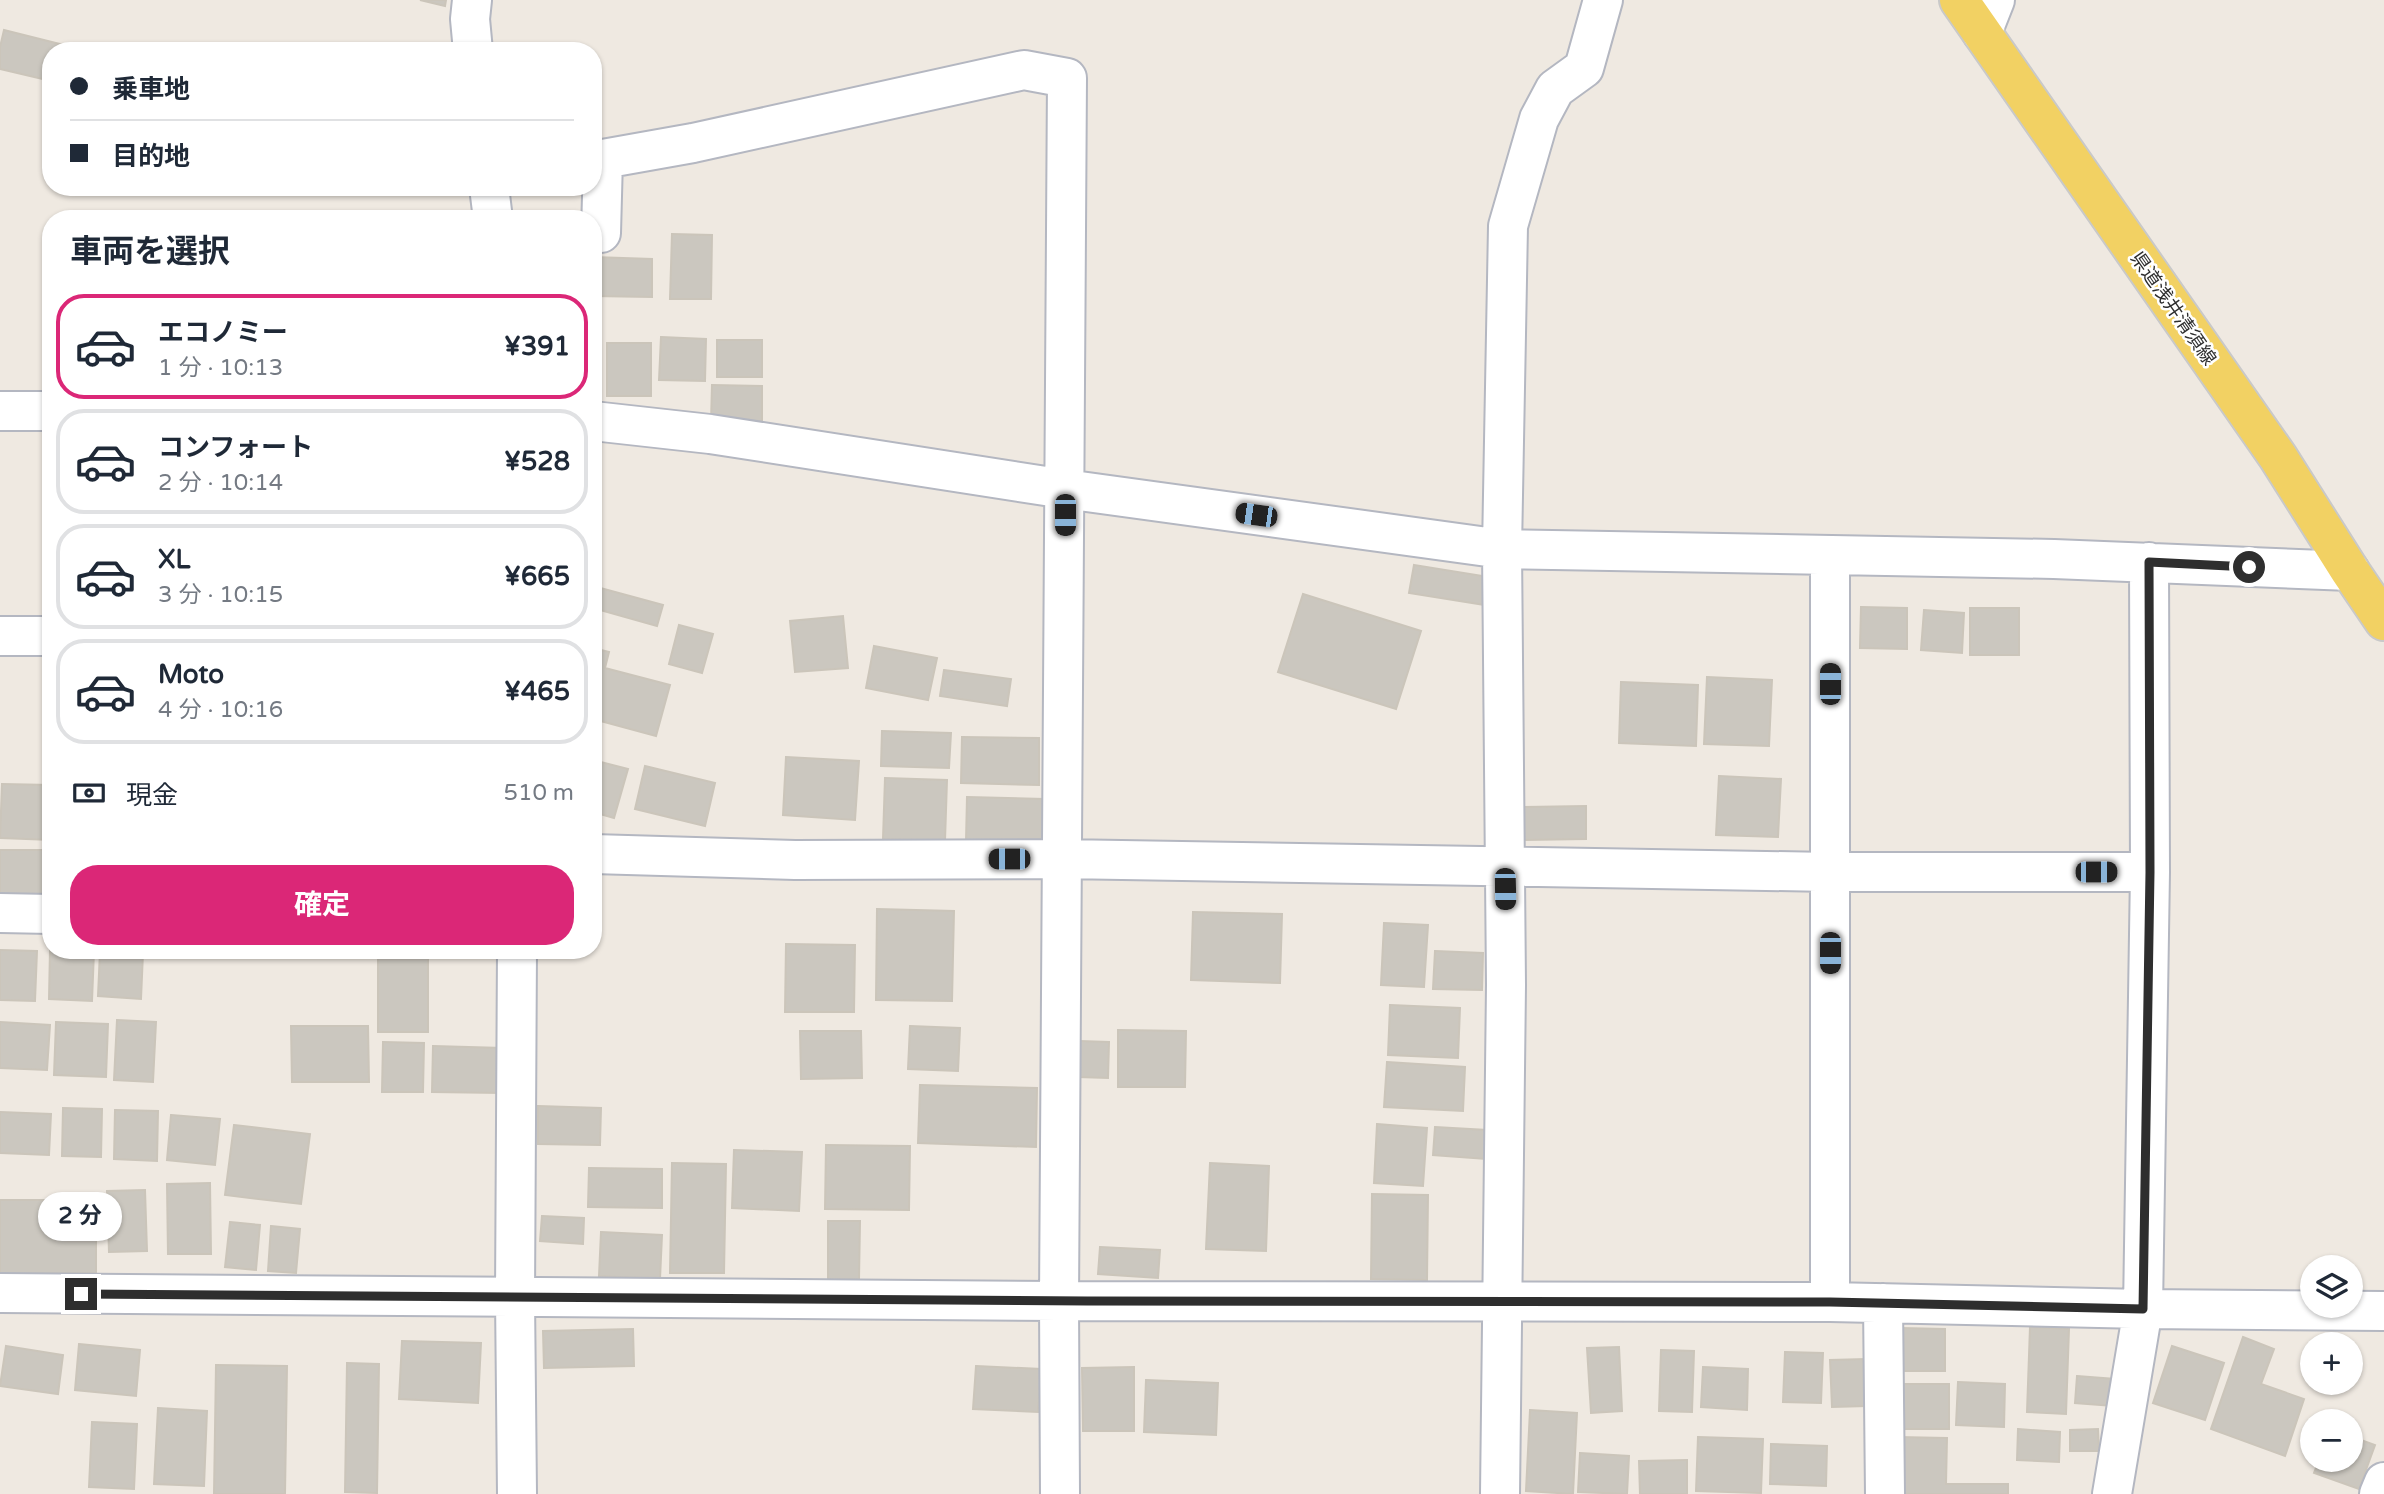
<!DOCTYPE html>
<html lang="ja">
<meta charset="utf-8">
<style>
:root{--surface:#fff;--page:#f2f2f3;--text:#1f2937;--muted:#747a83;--line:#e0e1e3;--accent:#db2777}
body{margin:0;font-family:"Varela Round","Noto Sans JP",sans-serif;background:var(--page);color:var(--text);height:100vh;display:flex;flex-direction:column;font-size:26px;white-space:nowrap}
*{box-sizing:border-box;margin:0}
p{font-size:23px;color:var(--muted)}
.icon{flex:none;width:38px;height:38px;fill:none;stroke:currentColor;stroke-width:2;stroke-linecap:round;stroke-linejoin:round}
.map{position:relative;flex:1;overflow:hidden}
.panel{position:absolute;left:42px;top:210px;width:560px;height:749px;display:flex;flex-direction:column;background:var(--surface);border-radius:28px;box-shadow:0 2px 5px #0004}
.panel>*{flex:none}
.top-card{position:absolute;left:42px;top:42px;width:560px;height:154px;border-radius:28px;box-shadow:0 2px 5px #0004;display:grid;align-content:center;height:154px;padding:0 28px;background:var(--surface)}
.controls{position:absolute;left:2300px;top:1255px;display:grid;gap:14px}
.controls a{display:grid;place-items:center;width:63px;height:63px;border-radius:50%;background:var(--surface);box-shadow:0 2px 5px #0004;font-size:35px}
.end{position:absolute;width:32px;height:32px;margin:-16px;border:9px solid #2e2e2e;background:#fff;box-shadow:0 0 0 4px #fff}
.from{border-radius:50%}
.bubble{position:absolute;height:49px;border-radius:24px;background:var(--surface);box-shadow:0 2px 5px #0004;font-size:23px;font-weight:700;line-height:49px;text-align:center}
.car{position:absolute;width:21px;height:42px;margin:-21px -10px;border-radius:9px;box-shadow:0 0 5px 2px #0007;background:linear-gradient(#222 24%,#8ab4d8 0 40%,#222 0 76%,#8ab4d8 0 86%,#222 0)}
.top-card b{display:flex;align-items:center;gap:24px;height:66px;font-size:26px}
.top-card b+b{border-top:2px solid var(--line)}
.top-card i{width:18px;height:18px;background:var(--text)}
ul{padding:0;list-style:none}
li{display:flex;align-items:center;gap:21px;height:105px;margin:0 14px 10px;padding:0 14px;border:4px solid var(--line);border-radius:28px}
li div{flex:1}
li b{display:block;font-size:26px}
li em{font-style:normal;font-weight:700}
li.selected{border-color:var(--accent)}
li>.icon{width:63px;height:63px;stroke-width:1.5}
h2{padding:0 28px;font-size:32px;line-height:84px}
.pay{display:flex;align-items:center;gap:18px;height:77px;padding:0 28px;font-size:26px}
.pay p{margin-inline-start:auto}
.action{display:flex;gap:14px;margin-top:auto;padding:14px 28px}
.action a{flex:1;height:80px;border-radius:28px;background:var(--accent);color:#fff;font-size:28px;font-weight:700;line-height:80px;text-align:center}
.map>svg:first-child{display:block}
</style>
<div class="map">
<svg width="2384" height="1494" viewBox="0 0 2384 1494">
<rect width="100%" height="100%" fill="#efe9e1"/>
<!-- building -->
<path fill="#cbc7bf" stroke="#cbc5ba" stroke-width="2" d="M420,0H446L445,6Z
M4,30L84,50V51H51V81L0,69V47Z
M672,234L712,235L711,299H670Z
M593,257L652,259V297L593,296Z
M661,337L706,339L705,381L659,380Z
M717,340H762V377H717Z
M593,343H595V397H593Z
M607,343H651V396H607Z
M712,385L762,386V422H711Z
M1414,565L1489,577L1485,605L1409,593Z
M593,586L663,605L657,626L593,608Z
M1303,594L1421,631L1396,709L1278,672Z
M1861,607L1907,608V649L1860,648Z
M1970,608H2019V655H1970Z
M1924,610L1964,613L1962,653L1921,650Z
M843,616L848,668L795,672L790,621Z
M679,625L713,634L702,673L669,664Z
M874,646L937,658L928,700L866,688Z
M593,648L609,652L605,668L670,685L656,736L593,719Z
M944,670L1011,679L1007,706L940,696Z
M1707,677L1772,680L1769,746L1704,744Z
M1621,682L1698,685L1696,746L1619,743Z
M882,731L951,733L949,768L881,766Z
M962,737L1039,738V785L961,783Z
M786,757L859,761L855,820L783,815Z
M593,760L628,769L614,818L593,812Z
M645,766L715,783L705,826L635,809Z
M1719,776L1781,779L1778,837L1716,835Z
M885,778L947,780L945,841L883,839Z
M2,784L51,785V840L0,838Z
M967,797L1044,799L1042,843L966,841Z
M1586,806V839L1523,840V807Z
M0,850H51V895H0Z
M877,909L954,911L952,1001L876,1000Z
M1193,912L1282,914L1280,983L1191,980Z
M1384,923L1428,925L1424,987L1381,985Z
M786,944L855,945L854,1012H785Z
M50,949L94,951L92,1001L49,999Z
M0,950L37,951L35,1001L0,1000Z
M293,950H329V958L292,957Z
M378,950H428V1032H378Z
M100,951L143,953L141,999L98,996Z
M1435,951L1483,953L1482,990L1433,989Z
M1390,1005L1460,1008L1458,1058L1388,1055Z
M117,1020L156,1022L153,1082L114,1080Z
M0,1022L50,1025L47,1070L0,1068Z
M56,1022L108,1024L106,1077L54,1075Z
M291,1026H368L369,1082H292Z
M910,1026L960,1028L958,1071L908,1069Z
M1118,1030L1186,1031L1185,1087H1118Z
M800,1031H861L862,1078L801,1079Z
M1079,1041L1109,1042L1108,1078L1078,1077Z
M383,1042L424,1043L423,1092H382Z
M433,1046L503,1048L502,1093L432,1092Z
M1387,1062L1465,1067L1463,1111L1384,1107Z
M920,1085L1037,1088L1036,1147L918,1143Z
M538,1106L601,1108L600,1145L538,1144Z
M63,1108L102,1109L101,1157L62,1156Z
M115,1110L158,1111L157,1161L114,1159Z
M0,1112L51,1114L49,1155L0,1153Z
M171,1115L220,1119L215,1165L167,1160Z
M1377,1124L1427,1128L1423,1186L1374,1183Z
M234,1125L310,1134L301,1204L225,1195Z
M1435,1127L1487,1130L1486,1159L1433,1155Z
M826,1145L910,1146L909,1210L825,1209Z
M734,1150L802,1152L799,1211L732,1208Z
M672,1163L726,1164L724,1273H670Z
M1210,1163L1269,1166L1266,1251L1206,1249Z
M589,1168L662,1169V1208L588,1207Z
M210,1183L211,1254H168L167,1184Z
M145,1190L147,1251L109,1252L107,1191Z
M1372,1194L1428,1195L1427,1280L1371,1279Z
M0,1200H96V1273H0Z
M542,1216L584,1218L583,1244L540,1241Z
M828,1221H860L859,1279H828Z
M230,1222L260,1225L256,1270L225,1267Z
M271,1226L300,1229L296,1273L268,1271Z
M601,1232L662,1235L660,1279L599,1276Z
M1100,1247L1160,1250L1158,1278L1098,1274Z
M2030,1327L2069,1329L2066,1414L2027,1412Z
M1900,1328L1945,1329V1371H1899Z
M633,1329L634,1366L544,1368L543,1331Z
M2243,1337L2274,1349L2261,1384L2304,1399L2285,1456L2211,1429Z
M402,1341L481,1343L478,1403L399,1399Z
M79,1344L140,1350L136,1396L75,1390Z
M6,1346L63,1355L58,1394L0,1386Z
M2172,1346L2224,1363L2205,1420L2153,1403Z
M1619,1347L1622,1411L1591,1413L1587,1348Z
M1661,1350L1694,1351L1692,1412L1659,1411Z
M1785,1352L1823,1353L1821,1403L1783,1402Z
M1866,1359L1867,1406L1832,1407L1830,1360Z
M347,1363L379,1364L377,1493L345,1492Z
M216,1365L287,1366L285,1494H214Z
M976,1366L1041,1369L1038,1412L973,1409Z
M1134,1367V1431H1083L1082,1368Z
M1703,1367L1748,1369L1747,1410L1701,1407Z
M2077,1376L2115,1379L2113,1406L2075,1403Z
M1146,1380L1218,1383L1216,1435L1144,1432Z
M1958,1382L2005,1384L2004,1427L1956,1425Z
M1900,1384H1949V1429H1900Z
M158,1408L207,1411L204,1486L154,1484Z
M1530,1410L1577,1413L1573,1494L1526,1491Z
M92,1422L137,1424L134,1489L89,1487Z
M2018,1429L2060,1432L2059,1462L2017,1460Z
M2098,1429L2099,1451H2070V1430Z
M2350,1436L2375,1445L2359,1489L2314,1473L2319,1460H2350Z
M1698,1437L1763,1439L1761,1493L1696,1491Z
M1897,1437L1947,1438L1946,1484H2008V1494H1896Z
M1771,1444L1827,1446L1826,1486L1770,1484Z
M1580,1453L1629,1456L1627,1494L1578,1492Z
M1687,1460V1494H1640L1639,1461Z"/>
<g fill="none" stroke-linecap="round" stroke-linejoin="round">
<!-- minor casing -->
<g stroke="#b4b7c1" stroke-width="42">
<path id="minor" d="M472,0L470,19L473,51
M1982,33L1995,0
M489,187L493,219
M593,234L601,233L603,159L693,143L1024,70L1067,78L1059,1301L1060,1494
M0,411H51
M593,421L710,434L1065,489L1502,549L2054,559L2350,571
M1830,555V1302
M0,636H51
M593,854L795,860L1062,859L1830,872H2150
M0,913L51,914
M517,950L515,1297L517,1494
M0,1293L1059,1301L1830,1302L2143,1309L2384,1311
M1883,1303L1885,1494
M1500,1494L1506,985L1502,549L1508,226L1539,119L1555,89L1584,68L1603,0
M2112,1494L2143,1309L2150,872L2149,562
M2379,1494L2384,1482"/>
</g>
<!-- major casing -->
<g stroke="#c9c9c9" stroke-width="42">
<path id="major" d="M1959,0L2278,457L2350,571L2384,621"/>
</g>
<!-- minor -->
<use href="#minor" stroke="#fff" stroke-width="38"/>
<!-- major -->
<use href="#major" stroke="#f2d163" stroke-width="38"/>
</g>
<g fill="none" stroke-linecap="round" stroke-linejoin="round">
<!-- route -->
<path stroke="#2e2e2e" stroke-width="9" d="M81,1294L1087,1301L1830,1302L2143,1309L2150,872L2149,562L2249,567"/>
</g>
<g text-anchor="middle" stroke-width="5" stroke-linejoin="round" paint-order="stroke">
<!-- street labels -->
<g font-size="19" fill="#2e2e2e" stroke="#fff">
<text transform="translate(2174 308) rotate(55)" y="7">県道浅井清須線</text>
</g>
</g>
</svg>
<div class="controls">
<a><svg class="icon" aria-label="layers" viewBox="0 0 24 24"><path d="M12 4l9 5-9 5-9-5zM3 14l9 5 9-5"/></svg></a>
<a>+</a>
<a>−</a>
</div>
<i class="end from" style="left:2249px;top:567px"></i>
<i class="end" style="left:81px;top:1294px"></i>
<div class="bubble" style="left:38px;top:1192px;width:84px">2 分</div>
<i class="car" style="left:1065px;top:515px;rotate:180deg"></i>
<i class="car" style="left:1256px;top:515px;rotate:278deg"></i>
<i class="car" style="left:1830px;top:684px;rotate:0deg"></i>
<i class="car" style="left:1009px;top:859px;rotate:270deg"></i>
<i class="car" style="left:2096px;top:872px;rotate:90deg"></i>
<i class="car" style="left:1505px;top:889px;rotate:179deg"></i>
<i class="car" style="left:1830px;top:953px;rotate:180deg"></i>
<div class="top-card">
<b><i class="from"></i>乗車地</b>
<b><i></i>目的地</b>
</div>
<section class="panel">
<h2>車両を選択</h2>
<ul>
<li class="selected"><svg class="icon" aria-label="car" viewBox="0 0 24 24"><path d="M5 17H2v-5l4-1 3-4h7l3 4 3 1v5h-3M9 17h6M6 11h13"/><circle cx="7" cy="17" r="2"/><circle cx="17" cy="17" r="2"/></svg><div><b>エコノミー</b><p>1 分 · 10:13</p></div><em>¥391</em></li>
<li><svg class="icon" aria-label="car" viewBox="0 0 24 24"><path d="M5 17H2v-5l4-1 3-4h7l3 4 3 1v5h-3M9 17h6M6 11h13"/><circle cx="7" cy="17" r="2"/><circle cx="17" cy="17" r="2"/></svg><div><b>コンフォート</b><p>2 分 · 10:14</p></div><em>¥528</em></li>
<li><svg class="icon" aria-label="car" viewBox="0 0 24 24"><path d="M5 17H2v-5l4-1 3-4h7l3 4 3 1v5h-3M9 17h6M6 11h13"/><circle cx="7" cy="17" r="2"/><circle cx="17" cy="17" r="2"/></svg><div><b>XL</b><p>3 分 · 10:15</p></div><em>¥665</em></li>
<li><svg class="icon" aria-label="car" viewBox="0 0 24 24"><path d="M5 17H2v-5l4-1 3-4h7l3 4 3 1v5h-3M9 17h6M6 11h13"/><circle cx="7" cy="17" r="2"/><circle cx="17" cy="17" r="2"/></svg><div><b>Moto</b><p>4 分 · 10:16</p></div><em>¥465</em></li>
</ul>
<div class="pay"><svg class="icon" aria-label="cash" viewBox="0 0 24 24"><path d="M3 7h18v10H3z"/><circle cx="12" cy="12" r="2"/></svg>現金<p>510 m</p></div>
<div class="action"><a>確定</a></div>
</section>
</div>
